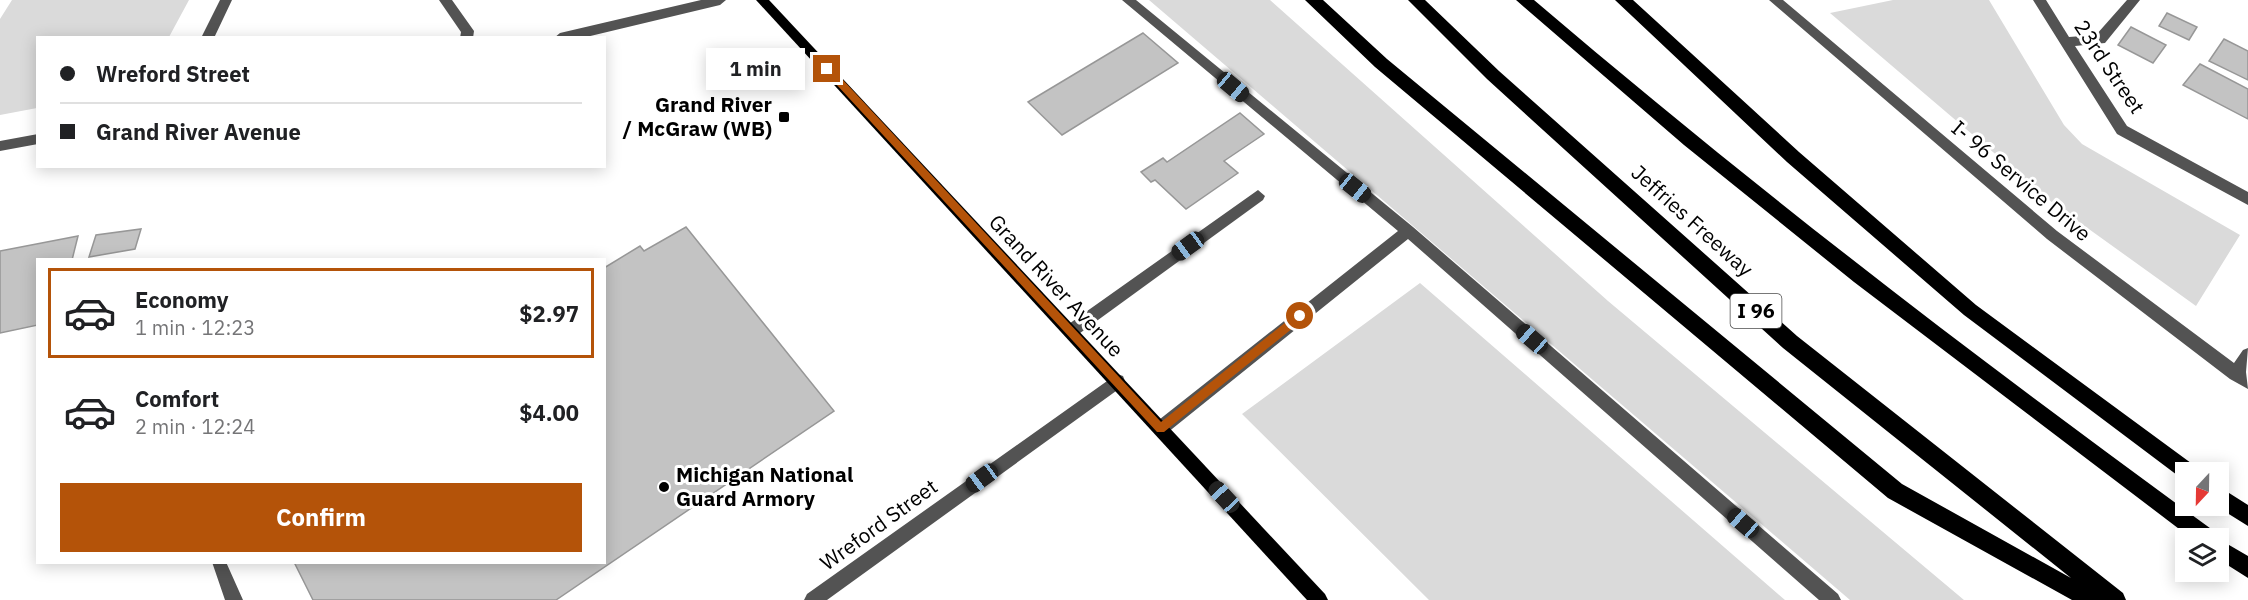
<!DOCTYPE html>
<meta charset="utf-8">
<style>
:root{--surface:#fff;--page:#f6f6f6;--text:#202124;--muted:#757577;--line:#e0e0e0;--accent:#b45309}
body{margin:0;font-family:"IBM Plex Sans",sans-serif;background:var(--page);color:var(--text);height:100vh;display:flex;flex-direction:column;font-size:22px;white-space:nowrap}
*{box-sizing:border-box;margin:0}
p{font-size:20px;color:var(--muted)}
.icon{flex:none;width:33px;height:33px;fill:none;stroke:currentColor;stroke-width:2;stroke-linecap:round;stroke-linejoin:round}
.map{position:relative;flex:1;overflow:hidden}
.details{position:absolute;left:36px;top:258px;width:570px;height:306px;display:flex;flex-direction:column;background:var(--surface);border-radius:0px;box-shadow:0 3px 15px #0003}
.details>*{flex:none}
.top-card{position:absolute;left:36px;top:36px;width:570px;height:132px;border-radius:0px;box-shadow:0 3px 15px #0003;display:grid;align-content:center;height:132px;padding:0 24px;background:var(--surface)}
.needle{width:39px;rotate:202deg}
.buttons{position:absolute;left:2175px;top:462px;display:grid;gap:12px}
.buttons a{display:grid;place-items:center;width:54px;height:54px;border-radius:0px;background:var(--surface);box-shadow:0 3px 15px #0003;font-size:30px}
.end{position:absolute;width:27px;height:27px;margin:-14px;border:8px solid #b45309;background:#fff;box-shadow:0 0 0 3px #fff}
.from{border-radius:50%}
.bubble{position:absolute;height:42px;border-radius:0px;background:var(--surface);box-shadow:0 3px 15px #0003;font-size:20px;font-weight:700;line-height:42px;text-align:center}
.car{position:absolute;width:18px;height:36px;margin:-18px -9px;border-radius:8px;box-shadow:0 0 4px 2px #0007;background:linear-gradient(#222 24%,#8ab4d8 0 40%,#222 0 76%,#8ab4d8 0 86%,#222 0)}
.top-card b{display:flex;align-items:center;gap:21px;height:57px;font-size:22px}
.top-card b+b{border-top:2px solid var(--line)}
.top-card i{width:15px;height:15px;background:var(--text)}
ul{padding:10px 0 0;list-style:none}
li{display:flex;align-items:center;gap:18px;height:90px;margin:0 12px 9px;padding:0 12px;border:3px solid transparent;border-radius:0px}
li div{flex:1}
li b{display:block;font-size:22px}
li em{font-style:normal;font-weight:700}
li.current{border-color:var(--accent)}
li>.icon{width:54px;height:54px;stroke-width:1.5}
.action{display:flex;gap:12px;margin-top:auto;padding:12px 24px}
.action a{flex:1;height:69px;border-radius:0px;background:var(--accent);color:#fff;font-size:24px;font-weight:700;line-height:69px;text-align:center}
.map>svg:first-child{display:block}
</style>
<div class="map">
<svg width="2248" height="600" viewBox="0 0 2248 600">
<rect width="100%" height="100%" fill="#fff"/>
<!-- green -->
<path fill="#dadada" d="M12,0H189L169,37L38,38L37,108L0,115V19Z
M1149,0H1270L1608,301L1964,600H1850Z
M1893,0H1989L2064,125L2082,144L2240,235L2196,306L2054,204L1830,13Z
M1420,283L1785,600H1429L1242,414Z"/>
<!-- building -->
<path fill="#c3c3c3" stroke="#979797" stroke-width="1.5" d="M2167,13L2197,27L2189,40L2159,26Z
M2131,27L2166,45L2153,63L2118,45Z
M1143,33L1178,63L1062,135L1028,102Z
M2224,39L2248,51V80L2209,61Z
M2200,64L2248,89V119L2183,85Z
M1240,113L1264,134L1224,161L1238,173L1186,209L1155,180L1151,182L1141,172L1163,158L1167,162Z
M686,227L834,411L556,600H313L294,562H604V268L640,246L644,251Z
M141,229L135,249L89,257L96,235Z
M78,236L72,260H38V325L0,333V251Z"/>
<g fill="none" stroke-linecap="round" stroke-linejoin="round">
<!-- minor -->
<path fill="#535353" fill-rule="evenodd" d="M220,0H232L214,38H201Z
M439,0H452L474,31L473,38H460L461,32Z
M701,0H726L720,5L582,38H554L560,33Z
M1122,0H1136L1413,227L1838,594L1841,600H1819L1408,239L1167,433L1161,435L1155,433L1153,428L1155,423L1398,231Z
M1769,0H1783L2057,231L2234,363L2243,350L2248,348L2246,372L2248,389L2230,379L2047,239Z
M2033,0H2046L2069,37L2096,35L2127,0H2140L2105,43L2075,46L2127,126L2248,192V205L2117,134Z
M38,134V144L0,151V141Z
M1258,190L1265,196L1263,200L1076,336L1071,338L1066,336L1063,331L1066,326Z
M1117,374L1123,376L1125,381L1123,386L827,600H804L807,594Z
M212,562H226L243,600H225Z"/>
<!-- major -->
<path fill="#000" fill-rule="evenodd" d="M756,0H769L1325,594L1328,600H1307Z"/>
<!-- highway -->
<path fill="#000" fill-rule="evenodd" d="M1305,0H1323L1387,59L1902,484L2071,578L1783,348L1487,79L1408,0H1425L1499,71L1797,336L2123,593L2126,600H2072L1888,498L1375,67Z
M1516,0H1534C1753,187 1981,362 2214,531L2217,538L2248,556V578L2218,559V538H2191L1854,282L1684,145Z
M1615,0H1633L1799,152L1976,305L2195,466L2198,472H2186V480L2181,478L1964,315L1787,162Z
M2218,486L2248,505V526L2216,506H2218Z"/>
</g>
<!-- route -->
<path fill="#b45309" d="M824,66H830L1161,422L1297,313H1304V319L1164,432H1157L824,71Z"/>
<!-- markers -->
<g fill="#000" stroke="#fff" stroke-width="2">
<rect x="778" y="111" width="12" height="12" rx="3"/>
<circle cx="664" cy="487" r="6"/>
</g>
<g text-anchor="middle" stroke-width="6" stroke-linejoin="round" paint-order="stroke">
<!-- shield labels -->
<rect fill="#fff" stroke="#4c4c4c" stroke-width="1.5" x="1730.5" y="294" width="51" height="34" rx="4.5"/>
<g font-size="20" font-weight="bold" fill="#000">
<text x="1756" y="318">I 96</text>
</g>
<!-- street labels -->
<g font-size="21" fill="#000" stroke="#fff">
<text transform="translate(2109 67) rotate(56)" y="7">23rd Street</text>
<text transform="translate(2021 181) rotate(40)" y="7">I- 96 Service Drive</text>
<text transform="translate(1692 221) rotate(42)" y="7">Jeffries Freeway</text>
<text transform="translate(1056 286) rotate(47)" y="7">Grand River Avenue</text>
<text transform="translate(879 525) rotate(-36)" y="7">Wreford Street</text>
</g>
<!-- poi labels -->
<g font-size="21" font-weight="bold" fill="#000" stroke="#fff" text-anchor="end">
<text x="772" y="112">Grand River<tspan x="772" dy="24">/ McGraw (WB)</tspan></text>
<text x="676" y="482" text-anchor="start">Michigan National<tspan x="676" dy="24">Guard Armory</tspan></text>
</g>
</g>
</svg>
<div class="buttons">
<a><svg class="needle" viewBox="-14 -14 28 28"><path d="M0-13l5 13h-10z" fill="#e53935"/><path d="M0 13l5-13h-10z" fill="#757577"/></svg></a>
<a><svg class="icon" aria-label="layers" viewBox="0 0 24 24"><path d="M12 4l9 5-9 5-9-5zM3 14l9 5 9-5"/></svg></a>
</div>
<i class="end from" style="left:1300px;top:316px"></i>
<i class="end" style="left:827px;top:69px"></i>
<div class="bubble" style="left:706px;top:48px;width:99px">1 min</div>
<i class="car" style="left:1233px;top:87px;rotate:130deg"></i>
<i class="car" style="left:1355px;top:188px;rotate:129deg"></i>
<i class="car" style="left:1188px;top:246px;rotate:234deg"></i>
<i class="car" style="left:1532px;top:339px;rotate:311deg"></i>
<i class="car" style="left:982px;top:478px;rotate:234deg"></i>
<i class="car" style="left:1224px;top:497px;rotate:317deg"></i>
<i class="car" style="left:1743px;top:523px;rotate:311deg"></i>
<div class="top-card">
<b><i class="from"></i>Wreford Street</b>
<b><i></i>Grand River Avenue</b>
</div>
<section class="details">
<ul>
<li class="current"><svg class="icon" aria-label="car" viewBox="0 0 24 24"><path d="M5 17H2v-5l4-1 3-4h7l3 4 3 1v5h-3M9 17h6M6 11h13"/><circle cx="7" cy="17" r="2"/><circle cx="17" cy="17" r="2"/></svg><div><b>Economy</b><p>1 min · 12:23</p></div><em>$2.97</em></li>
<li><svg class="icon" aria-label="car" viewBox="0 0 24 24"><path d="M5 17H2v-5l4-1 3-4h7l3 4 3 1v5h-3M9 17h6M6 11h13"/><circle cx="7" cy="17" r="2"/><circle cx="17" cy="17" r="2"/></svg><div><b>Comfort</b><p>2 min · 12:24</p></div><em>$4.00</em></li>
</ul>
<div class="action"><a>Confirm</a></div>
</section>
</div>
